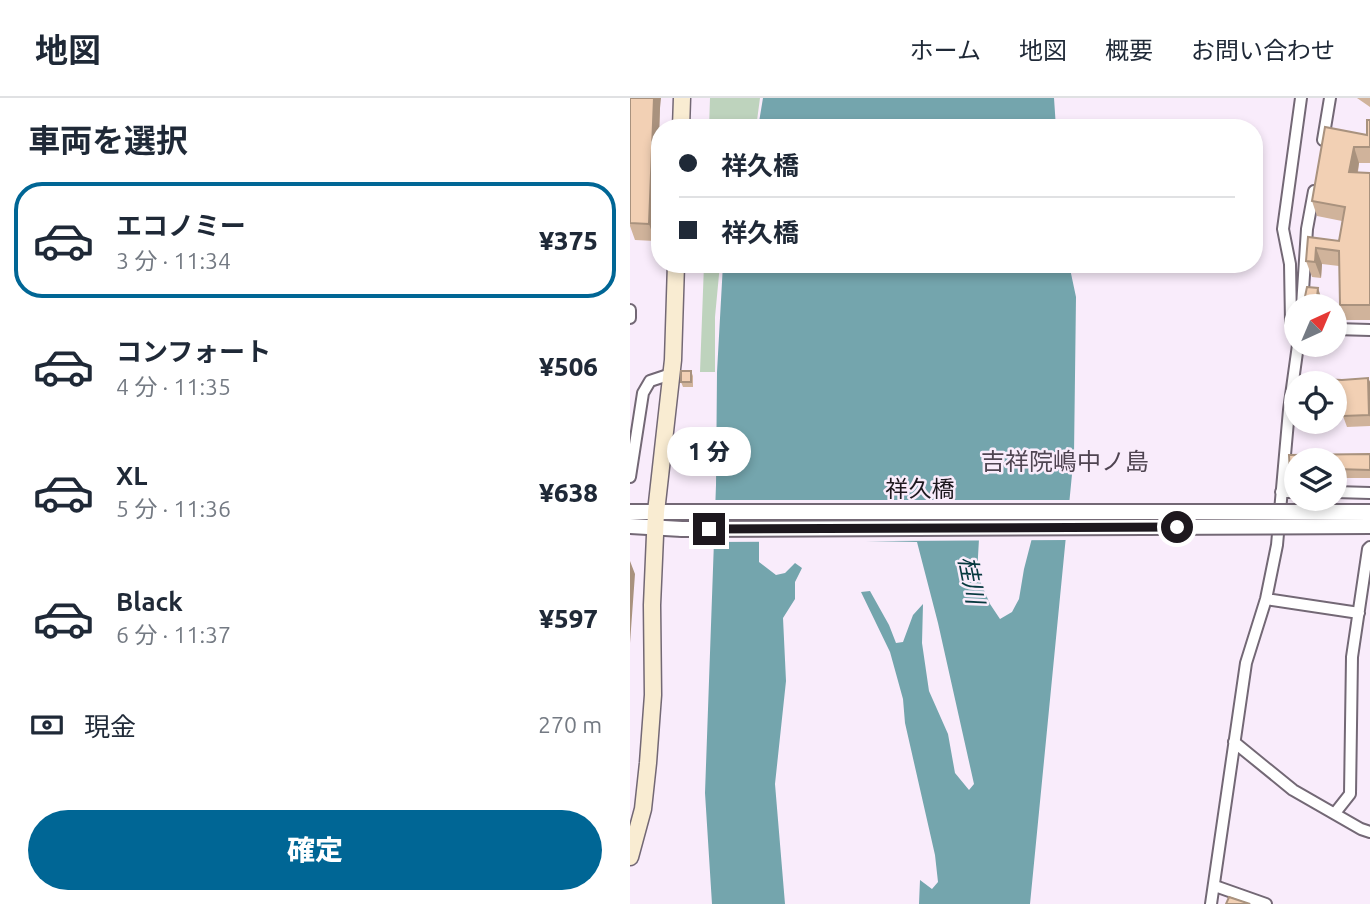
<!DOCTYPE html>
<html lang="ja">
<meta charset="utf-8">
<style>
:root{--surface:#fff;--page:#f2f2f3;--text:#1f2937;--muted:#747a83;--line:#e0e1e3;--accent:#006695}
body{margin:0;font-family:Ubuntu,"Noto Sans JP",sans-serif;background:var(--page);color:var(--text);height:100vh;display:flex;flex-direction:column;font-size:26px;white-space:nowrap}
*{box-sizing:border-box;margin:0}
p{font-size:23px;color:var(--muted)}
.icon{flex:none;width:38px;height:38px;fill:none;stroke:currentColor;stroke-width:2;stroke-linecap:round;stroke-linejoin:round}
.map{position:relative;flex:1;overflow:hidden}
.details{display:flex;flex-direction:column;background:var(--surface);width:630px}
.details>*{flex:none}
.top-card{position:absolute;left:21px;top:21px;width:612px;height:154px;border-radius:28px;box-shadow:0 4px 10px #0003;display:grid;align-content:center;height:154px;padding:0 28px;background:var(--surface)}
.needle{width:46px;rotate:44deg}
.buttons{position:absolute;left:654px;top:196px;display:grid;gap:14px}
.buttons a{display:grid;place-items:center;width:63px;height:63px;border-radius:50%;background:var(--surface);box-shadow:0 4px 10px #0003;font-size:35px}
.end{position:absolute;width:32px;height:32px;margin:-16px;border:9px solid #1d181e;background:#fff;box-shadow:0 0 0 4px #fff}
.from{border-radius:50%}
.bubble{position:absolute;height:49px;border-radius:24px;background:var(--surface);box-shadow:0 4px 10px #0003;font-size:23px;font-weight:800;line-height:49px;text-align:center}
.top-card b{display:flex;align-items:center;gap:24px;height:66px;font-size:26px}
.top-card b+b{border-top:2px solid var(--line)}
.top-card i{width:18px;height:18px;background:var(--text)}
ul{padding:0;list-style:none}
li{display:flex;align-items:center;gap:21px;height:116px;margin:0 14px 10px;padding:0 14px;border:4px solid transparent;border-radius:28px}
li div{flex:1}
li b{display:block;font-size:26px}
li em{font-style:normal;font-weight:800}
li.on{border-color:var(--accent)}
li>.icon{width:63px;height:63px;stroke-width:1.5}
h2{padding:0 28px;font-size:32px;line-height:84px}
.pay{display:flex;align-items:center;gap:18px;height:77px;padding:0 28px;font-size:26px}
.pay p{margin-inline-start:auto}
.primary-button{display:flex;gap:14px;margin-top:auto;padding:14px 28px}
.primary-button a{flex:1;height:80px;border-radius:42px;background:var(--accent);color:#fff;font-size:28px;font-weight:800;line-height:80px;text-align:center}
header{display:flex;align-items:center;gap:42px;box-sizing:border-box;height:98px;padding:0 35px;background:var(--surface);border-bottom:2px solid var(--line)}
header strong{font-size:33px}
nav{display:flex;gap:38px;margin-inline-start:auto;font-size:24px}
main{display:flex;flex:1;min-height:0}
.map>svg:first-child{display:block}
</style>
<header>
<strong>地図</strong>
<nav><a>ホーム</a><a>地図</a><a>概要</a><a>お問い合わせ</a></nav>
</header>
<main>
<section class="details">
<h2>車両を選択</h2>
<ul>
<li class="on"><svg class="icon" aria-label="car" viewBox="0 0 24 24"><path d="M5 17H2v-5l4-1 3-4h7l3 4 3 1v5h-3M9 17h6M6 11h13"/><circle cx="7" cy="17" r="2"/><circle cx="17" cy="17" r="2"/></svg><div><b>エコノミー</b><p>3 分 · 11:34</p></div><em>¥375</em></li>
<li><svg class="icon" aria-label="car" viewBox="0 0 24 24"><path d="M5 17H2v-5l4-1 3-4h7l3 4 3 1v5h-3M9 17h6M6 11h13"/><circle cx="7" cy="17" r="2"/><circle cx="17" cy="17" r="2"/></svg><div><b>コンフォート</b><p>4 分 · 11:35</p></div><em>¥506</em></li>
<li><svg class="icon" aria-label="car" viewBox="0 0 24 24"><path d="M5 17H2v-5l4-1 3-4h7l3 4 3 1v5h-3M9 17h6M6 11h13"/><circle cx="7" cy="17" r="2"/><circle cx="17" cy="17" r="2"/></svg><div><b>XL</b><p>5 分 · 11:36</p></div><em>¥638</em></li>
<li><svg class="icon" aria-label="car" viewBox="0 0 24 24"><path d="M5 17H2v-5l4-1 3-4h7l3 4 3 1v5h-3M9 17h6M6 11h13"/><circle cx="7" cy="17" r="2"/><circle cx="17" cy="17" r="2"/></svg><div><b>Black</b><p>6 分 · 11:37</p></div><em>¥597</em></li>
</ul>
<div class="pay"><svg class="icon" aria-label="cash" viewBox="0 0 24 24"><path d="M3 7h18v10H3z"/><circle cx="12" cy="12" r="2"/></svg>現金<p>270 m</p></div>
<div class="primary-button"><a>確定</a></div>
</section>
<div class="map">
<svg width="740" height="806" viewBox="0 0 740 806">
<rect width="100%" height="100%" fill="#f9ecfb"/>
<!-- green -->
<path fill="#bed3bd" d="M80,0H130L126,30H79Z
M74,166H90L85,219V274H70Z"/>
<!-- water -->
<path fill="#74a5ad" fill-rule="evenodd" d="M133,0H424L426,30H128Z
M93,166H439L446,199L444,356L400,806H289L290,782L302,791L308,784L305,757L275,625L273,601L260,554L231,494L240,493L259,527L266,545L273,544L283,517L293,506L292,545L299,593L318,636L325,675L339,692L344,686L308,525L287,444L129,441V464L146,477L155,475L165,465L172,470L165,484V501L153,520L156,583L145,686L155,806H82L75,695L86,387L87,274ZM402,440L394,471L389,501L382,514L370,521L360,506L347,476L349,441Z"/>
<!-- pier -->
<path fill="#f9ecfb" d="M82,402H443L439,442L81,444Z"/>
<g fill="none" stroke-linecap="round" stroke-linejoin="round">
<!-- minor casing -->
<g stroke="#736875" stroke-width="14">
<path id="minor" d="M693,42L700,0
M672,208L677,131L684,93
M0,212V220
M667,228L661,224L660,166L653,131L671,0
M705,231L740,232
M0,379L13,295L20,283L41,276
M651,394H667
M705,394L740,395
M636,501L729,515
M604,644L663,692L731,731L740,734
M705,715L720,696L722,559L738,451L740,449
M585,788L636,806
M581,806L616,565L636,501L647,447L659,312L668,247"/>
</g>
<!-- tertiary casing -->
<g stroke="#736875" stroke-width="18">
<path id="tertiary" d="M0,414H50
M0,428L52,431"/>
</g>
<!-- secondary casing -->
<g stroke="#736875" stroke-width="19">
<path id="secondary" d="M51,30L52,0
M0,759L13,711L18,665L23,597L22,507L26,414L43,262L46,166"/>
</g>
<!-- minor -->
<use href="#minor" stroke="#fff" stroke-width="10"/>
<!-- tertiary -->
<use href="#tertiary" stroke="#fff" stroke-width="14"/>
<!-- secondary -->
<use href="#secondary" stroke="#f9ecd2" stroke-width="16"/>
<!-- tertiary-bridge casing -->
<g stroke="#736875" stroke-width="18" stroke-linecap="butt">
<path id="tertiary-bridge" d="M50,414H740
M52,431L740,428"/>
</g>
<!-- tertiary-bridge -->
<use href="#tertiary-bridge" stroke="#fff" stroke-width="14"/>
</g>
<!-- wall -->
<path fill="#d0b39b" d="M0,0L30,10L25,143L5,142L0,128Z
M727,0H740V9Z
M740,22V65H729L728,74L740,75V222H715L710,207L709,168L692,166L691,180L682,179L676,163L678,139L709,143L712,123L687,118L682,103L695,29L737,37Z
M61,273L63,278V289H53L51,284Z
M738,280L740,284V328L717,329L713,318V305L705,304V285L712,282Z
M740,356V380H705V362H667V384H663L660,375L659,357Z"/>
<!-- shaded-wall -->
<path fill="#a9927e" d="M24,0H31L30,10L25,143L19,126Z
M724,49L729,65L725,89L719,74Z
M686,150L692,166L691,180L685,164Z
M688,190L691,199L690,208H686Z
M738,280L740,284V319L739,317Z
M0,463L5,476L0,545Z"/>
<!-- building -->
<path fill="#f2d0b4" stroke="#a9927e" stroke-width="2" d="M0,0H24L19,126L0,125Z
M737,22H740V49H724L719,74L740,75V207H710L709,153L686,150L685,164L676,163L678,139L709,143L715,109L682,103L695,29L737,37Z
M677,189L688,190L686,208H673Z
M51,273H61V284H51Z
M669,280L712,282L738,280L739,317L713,318L712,295L705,294V285H669Z
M740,356V372L705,371V362H667V375H660L659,357Z
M599,799L620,806H596Z"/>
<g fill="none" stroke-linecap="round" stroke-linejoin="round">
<!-- route -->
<path stroke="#1d181e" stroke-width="9" d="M79,431L547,429"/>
</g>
<g text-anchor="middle" stroke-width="5" stroke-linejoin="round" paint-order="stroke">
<!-- street labels -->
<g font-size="23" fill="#1d181e" stroke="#f9ecfb">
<text x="290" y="399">祥久橋</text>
</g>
<!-- neighbourhood labels -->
<g font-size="24" fill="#4f4451" stroke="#f9ecfb">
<text x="435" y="372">吉祥院嶋中ノ島</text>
</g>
<!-- water labels -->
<g font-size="24" font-style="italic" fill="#07393f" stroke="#f9ecfb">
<text transform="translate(341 482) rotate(79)" y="8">桂川</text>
</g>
</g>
</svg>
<div class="buttons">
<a><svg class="needle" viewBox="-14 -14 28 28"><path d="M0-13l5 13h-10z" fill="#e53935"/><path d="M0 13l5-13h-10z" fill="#747a83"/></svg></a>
<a><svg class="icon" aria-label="locate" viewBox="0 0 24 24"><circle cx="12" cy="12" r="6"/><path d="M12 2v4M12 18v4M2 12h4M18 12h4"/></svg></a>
<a><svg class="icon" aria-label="layers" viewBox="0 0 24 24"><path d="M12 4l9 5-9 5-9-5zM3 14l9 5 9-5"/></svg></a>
</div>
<i class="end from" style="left:547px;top:429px"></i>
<i class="end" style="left:79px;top:431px"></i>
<div class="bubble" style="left:37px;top:329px;width:84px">1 分</div>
<div class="top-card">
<b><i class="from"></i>祥久橋</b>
<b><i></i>祥久橋</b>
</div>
</div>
</main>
